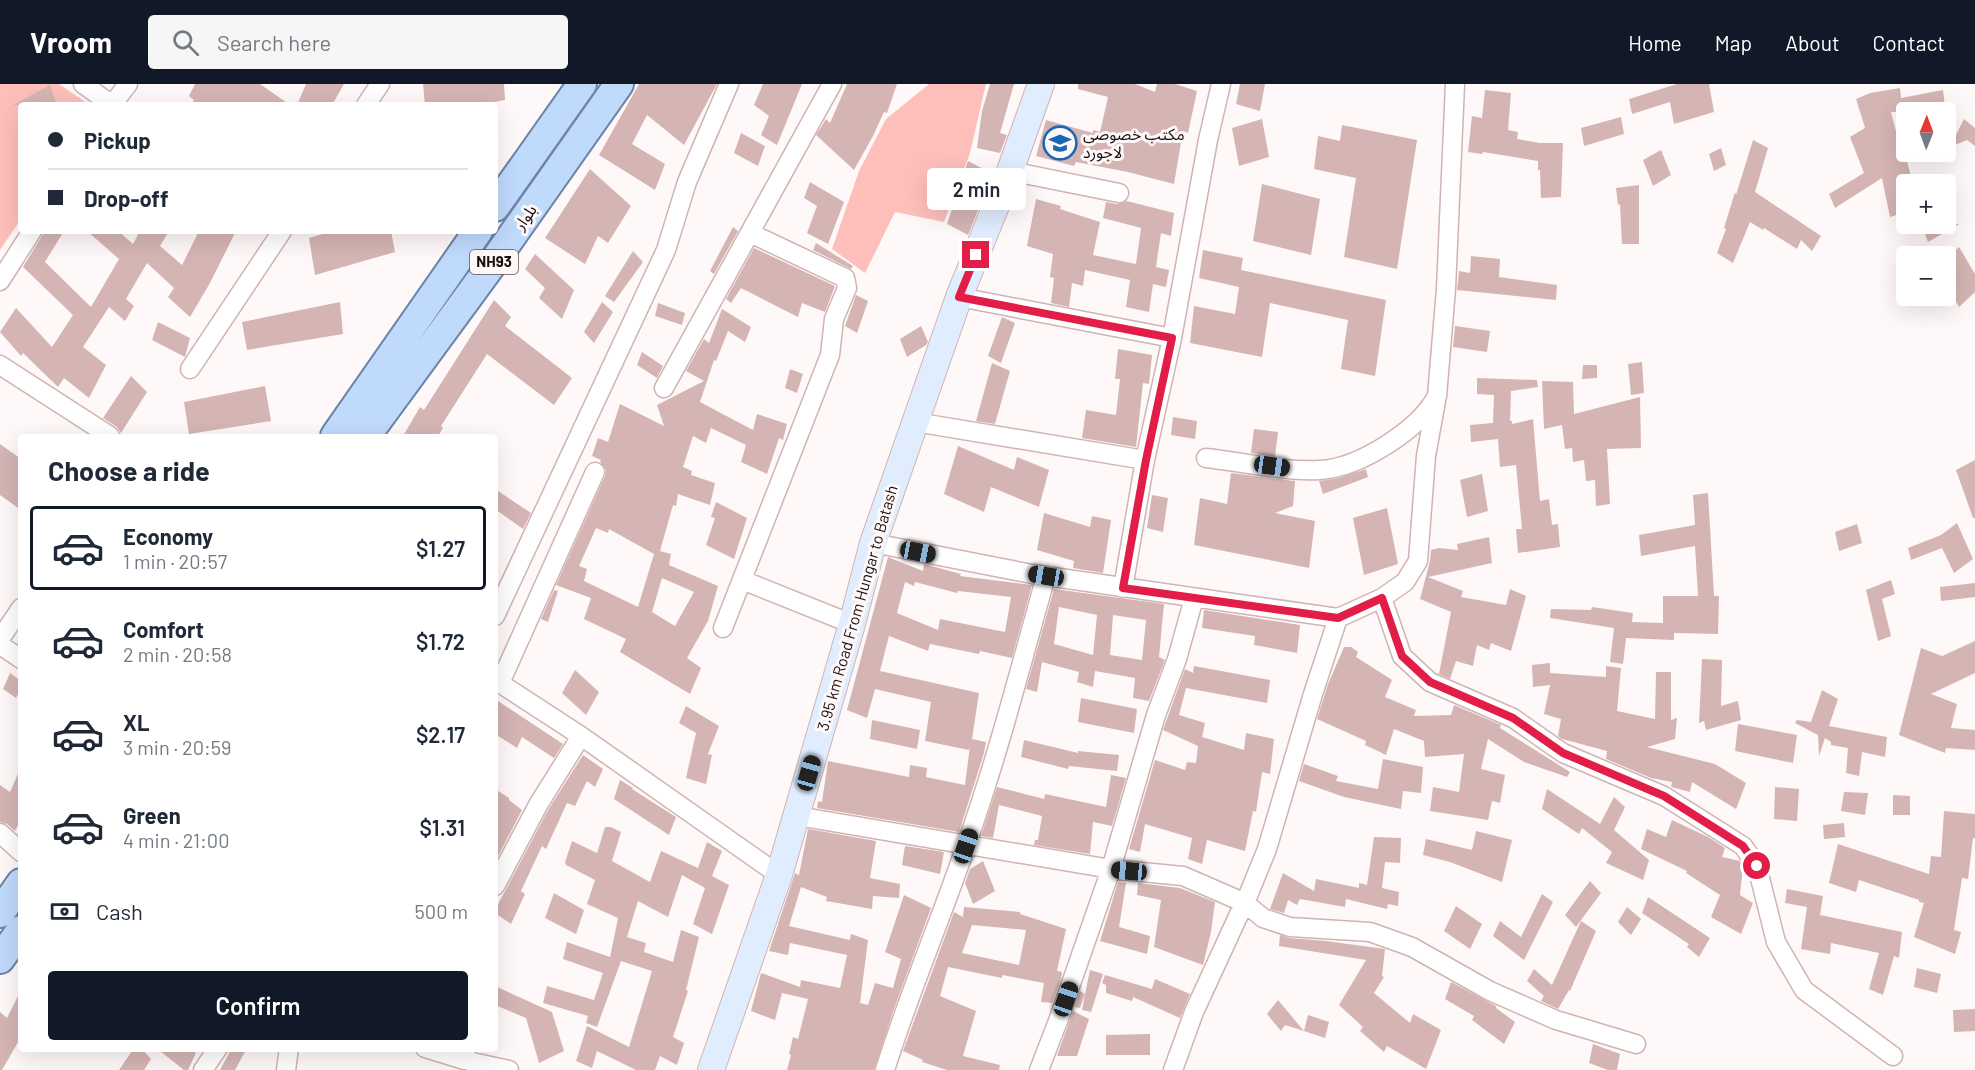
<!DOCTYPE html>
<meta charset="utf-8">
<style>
:root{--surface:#fff;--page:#f6f6f7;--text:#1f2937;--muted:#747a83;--line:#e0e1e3;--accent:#111827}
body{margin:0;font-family:Barlow,"Noto Sans Arabic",sans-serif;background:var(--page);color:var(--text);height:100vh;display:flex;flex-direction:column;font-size:22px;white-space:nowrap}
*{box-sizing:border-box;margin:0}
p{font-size:20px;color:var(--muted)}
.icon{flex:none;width:33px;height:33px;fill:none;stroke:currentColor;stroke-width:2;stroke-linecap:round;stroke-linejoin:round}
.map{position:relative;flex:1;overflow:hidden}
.drawer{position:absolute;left:18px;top:350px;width:480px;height:618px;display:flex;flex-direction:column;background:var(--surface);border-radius:6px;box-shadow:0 6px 24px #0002}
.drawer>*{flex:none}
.guide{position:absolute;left:18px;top:18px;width:480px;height:132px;border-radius:6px;box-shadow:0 6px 24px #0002;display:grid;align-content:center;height:132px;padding:0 30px;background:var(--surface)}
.needle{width:39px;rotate:1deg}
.tools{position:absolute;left:1896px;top:18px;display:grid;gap:12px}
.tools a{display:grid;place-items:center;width:60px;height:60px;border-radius:6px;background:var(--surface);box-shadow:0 6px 24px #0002;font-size:30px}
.end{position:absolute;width:27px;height:27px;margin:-14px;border:8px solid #e11d48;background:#fff;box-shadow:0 0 0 3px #fff}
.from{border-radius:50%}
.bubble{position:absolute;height:42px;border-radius:6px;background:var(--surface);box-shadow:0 6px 24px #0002;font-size:20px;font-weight:600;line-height:42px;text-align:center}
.car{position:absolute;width:18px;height:36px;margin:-18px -9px;border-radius:8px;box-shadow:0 0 4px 2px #0007;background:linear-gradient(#222 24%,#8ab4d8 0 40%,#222 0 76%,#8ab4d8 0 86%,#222 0)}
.guide b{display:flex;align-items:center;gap:21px;height:57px;font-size:22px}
.guide b+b{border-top:2px solid var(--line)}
.guide i{width:15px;height:15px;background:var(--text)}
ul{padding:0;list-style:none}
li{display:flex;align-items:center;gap:18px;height:84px;margin:0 12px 9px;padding:0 18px;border:3px solid transparent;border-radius:6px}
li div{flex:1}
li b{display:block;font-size:22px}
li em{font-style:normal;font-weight:600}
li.selected{border-color:var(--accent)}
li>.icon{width:54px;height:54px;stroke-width:1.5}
h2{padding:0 30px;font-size:27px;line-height:72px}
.pay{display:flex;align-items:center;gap:15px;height:66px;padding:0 30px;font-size:22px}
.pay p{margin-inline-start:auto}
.primary-button{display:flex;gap:12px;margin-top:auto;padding:12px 30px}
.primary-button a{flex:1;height:69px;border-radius:6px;background:var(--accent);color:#fff;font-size:24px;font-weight:600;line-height:69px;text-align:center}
header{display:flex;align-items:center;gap:36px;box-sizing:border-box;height:84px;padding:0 30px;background:var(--accent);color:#fff}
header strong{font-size:28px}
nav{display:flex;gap:33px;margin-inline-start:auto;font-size:21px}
.search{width:420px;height:54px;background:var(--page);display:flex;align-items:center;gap:15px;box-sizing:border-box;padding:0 21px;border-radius:6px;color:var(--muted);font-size:22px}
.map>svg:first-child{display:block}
</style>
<header>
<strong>Vroom</strong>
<div class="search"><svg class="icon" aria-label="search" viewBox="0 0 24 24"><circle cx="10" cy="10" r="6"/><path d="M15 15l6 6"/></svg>Search here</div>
<nav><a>Home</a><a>Map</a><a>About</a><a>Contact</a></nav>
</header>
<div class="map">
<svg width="1975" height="986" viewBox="0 0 1975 986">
<rect width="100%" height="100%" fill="#fff8f8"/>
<!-- green -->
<path fill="#febfbb" d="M0,0H59L90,21H21V135L0,166Z
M929,0H986L970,69L944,138L895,128L865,189L832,165L859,87L886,35Z"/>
<!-- building -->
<path fill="#d4b5b3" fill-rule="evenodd" d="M195,0H260L290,21H191L194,16L189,12Z
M306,0H344L332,21H297Z
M423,0H504L505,16L479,21H425Z
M639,0H717L684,61L647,31L632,60L665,80L655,106L599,71Z
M763,0H802L777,61L761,51L769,32L754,21Z
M847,0H897L887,29L884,28L873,52L854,86L816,51L826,35L830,39Z
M990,0H1014L1000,49L1007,51L1000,69L977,64L982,27Z
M1078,0H1135L1155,8L1157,0H1175L1197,7L1188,49L1183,47L1174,100L1128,88L1076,78L1074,82L1036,72L1046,36L1093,49V46L1100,48L1108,13L1078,5Z
M1240,0H1265L1260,27L1236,20Z
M1677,0H1709L1714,28L1674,40L1670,18L1632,30L1629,15Z
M50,1L57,21H13Z
M1900,4L1901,14L1943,6L1945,23L1917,28H1891L1900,63L1903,62L1913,100H1906V128L1890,133L1882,94L1835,124L1829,110L1864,89L1850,53L1865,44L1856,15L1870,9Z
M1485,6L1511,9L1508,46L1518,48L1517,55L1540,59H1563L1561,113L1541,114L1540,86H1538V77L1483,68L1482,70L1468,68L1472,32L1482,34Z
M1621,33L1624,50L1584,62L1581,44Z
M1262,35L1269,73L1239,82L1232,44Z
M1964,35L1975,44V62L1967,56L1950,63Z
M1342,41L1417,56L1397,185L1344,173L1356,94L1314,85L1318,52L1340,57Z
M741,49L765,62L758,82L734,69Z
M1753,56L1768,64L1755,108L1821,152L1812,167L1801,156L1797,165L1764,144L1763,146L1750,138L1733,179L1717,169L1726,145L1724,144L1735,108L1736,111Z
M1721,64L1726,81L1714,87L1709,70Z
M1661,66L1671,91L1653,102L1643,76Z
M968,77L993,90L968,151L947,140Z
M590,85L631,122L608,159L598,152L585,180L545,154Z
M810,98L844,118L828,160L807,149L817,122L804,114Z
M1262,100L1320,115L1311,171L1253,157Z
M1639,101V160H1622L1620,120L1618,121L1616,104Z
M1036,115L1061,122L1060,125L1100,138L1093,171L1136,180L1141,144L1103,134L1106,118L1117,120L1127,117L1174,129L1171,152L1161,149L1156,183L1169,186L1166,203L1153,200L1149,228L1126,223L1130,196L1085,186L1083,202L1072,199L1069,223L1051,219L1054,194L1050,193L1053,170L1027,162Z
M1931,140H1959L1928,158L1923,145Z
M733,143L738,147L714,190L710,187Z
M45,147H64L45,178L91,223L119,175L87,147H118L133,160L140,147H169L160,162L182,181L199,147H236L210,199L190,233L168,213L174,204L147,179L126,215L134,222L125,237L109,223L83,263L106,281L89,314L64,294L58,303L23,269L21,272L0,248L16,224L52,263L73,231L23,183Z
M333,147H391L395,168L315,191L309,154Z
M816,159L853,182L851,185L813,166Z
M1959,163L1975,190V208L1959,223L1946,200V176Z
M754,164L835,202L825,228L802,219L798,233L741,204L731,219L726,215Z
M1203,166L1243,174L1241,186L1386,216L1375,292L1341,285L1348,236L1270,219L1262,273L1190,259L1194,222L1235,230L1239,203L1199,194Z
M633,167L643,178L614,218L605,212Z
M535,170L574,206L562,235L539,214L545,204L525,185Z
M1471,172L1500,175L1499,193L1557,201L1556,216L1457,206L1459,187L1470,189Z
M856,211L868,217L857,249L845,242Z
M494,216L511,233L505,242L572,294L554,321L487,270L441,342L443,344L438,352H403L420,323L424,326Z
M340,218L343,250L247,266L242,238Z
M602,218L613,228L594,259L584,248Z
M658,219L685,229L682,241L655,232Z
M722,225L751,243L745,258L728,247L716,277L714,276L700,318L753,346L757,330L787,340L783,356L779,354L767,390L741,378L746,361L711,344L706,359L693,352L683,383L692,387L691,391L715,399L710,421L678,410L676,422L673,421L660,467L671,470L669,481L718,502L708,537L687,574L701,584L690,610L620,568L626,555L584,535L591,514L556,501L605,392L606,386L600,378L601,376L592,372L598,354L608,358L620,320L664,342L657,321L704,297L686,287L704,255L709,259ZM596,444L608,449L609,445L654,470L638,523L584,497L587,485L579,482ZM662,494L694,508L675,542L652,528Z
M1002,233L1015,239L1001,279L988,272Z
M158,238L190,254L185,273L152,256Z
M921,242L928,258L926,261L907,273L900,255Z
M1455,242L1490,247L1487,268L1453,263Z
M1118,265L1152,271L1149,300L1143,299L1136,363L1082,354L1086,326L1116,331L1120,295H1115Z
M642,268L663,282L657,294L637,281Z
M1642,278L1644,309L1631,311L1628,280Z
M992,279L1010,287L995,340L976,337Z
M1583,281H1597V294L1582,295Z
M790,285L803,290L797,309L785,304Z
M131,292L147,308L121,349L117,343L103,334Z
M1477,294L1537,296L1538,303L1511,307L1510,337H1512V340L1533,335L1540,417L1549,415L1552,441L1558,440L1560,463L1518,469L1516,445H1522L1516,381L1500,383L1498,355L1471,358L1470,341L1493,339L1494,311L1477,310Z
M1542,297L1573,298L1574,330L1640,313L1641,364L1607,365L1610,420L1596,422L1595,396L1586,397L1584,376L1573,378L1572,364L1565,365L1562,341L1544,345Z
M265,302L271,337L189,350L184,318Z
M1173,333L1197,337L1195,355L1171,351Z
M1254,345L1278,348L1275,373L1251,369Z
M0,360L21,375V426L0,411Z
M958,362L1014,386L1017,373L1049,386L1039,423L991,403L984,428L944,410Z
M1975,376V434H1973L1956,386Z
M1366,385L1368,393L1323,410L1319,397L1339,394Z
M1231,389L1295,397L1293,422L1275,429L1315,437L1309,484L1194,461L1200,414L1227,420Z
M1482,390L1488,427L1467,433L1460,396Z
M495,405L531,429L523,445L495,425Z
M1708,409L1714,512H1719L1718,550L1674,549V556L1626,554L1623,580L1610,578L1614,544L1550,534L1551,525L1591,526L1592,523L1633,529L1632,538L1663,539V512H1698L1695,462L1641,472L1639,451L1695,441L1693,411Z
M1152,411L1168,414L1163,448L1147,444Z
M716,418L747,434L734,475L706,461L715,434L711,433Z
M1387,424L1398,480L1364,491L1353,434Z
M1044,429L1090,443L1092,432L1111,436L1103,489L1073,484L1074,477L1037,466Z
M1957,439L1973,475L1954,489L1942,464L1911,476L1908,464L1941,451Z
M1857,440L1862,459L1839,467L1835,448Z
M1489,453L1492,479L1428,493L1463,507L1461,513L1506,521L1510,505L1526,512L1511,567L1491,559L1489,566L1477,561L1473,582L1456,577L1450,595L1439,590L1451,528L1420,515L1430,477L1431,466L1439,464L1458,466L1457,460Z
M888,473L923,487L924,480L961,490L960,492L1032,501L1012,574L980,567L979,570L930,560L928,567L889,552L880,587L979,609L972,655L986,658L984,669L959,748L817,724L818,717L822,718L828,677L909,693L910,681L927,684L926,693L965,701L970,662L969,666L925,657L931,618L875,605L867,634L847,626ZM905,498L914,502L915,498L957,509L958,507L1011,513L1005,548L940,535L938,546L897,529Z
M1891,496L1895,510L1882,515L1891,552L1878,557L1866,506Z
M1975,499V513L1941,517L1940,503Z
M1054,505L1164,520L1159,573L1165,576L1149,617L1133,614L1135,594L1095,587L1093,603L1077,598L1079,588L1042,578L1037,608L1026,605ZM1059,523L1097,531L1093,571L1054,560ZM1113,531L1146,536L1142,576L1110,571Z
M554,506L558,507L548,538L541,535Z
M1204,526L1300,541L1297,569L1254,561L1255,552L1202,544Z
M1975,557V589L1931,610L1957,620L1951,644L1975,646V666L1946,664L1945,669L1899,651L1921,564L1942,572Z
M1344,563H1351L1358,568L1356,573L1392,596L1385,613L1416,626L1414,632L1451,631L1454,621L1501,641L1500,644L1570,688L1567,693L1524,678L1488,655L1481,685L1505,691L1500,719L1492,717L1488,736L1430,727L1433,703L1459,708L1464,670L1425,673L1424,657L1394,645L1386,671L1365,661L1366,657L1317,635L1328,600Z
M1702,575L1722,576L1721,622L1738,617L1741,636L1706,646L1704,637L1699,639Z
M1550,579V589L1606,593V582L1621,584L1617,627L1655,635L1656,588H1671V636L1677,634L1675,655L1647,663L1715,680L1746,699L1736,725L1692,698L1690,708L1671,703L1672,698L1651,694L1606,675L1607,667L1562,655L1558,652L1561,635L1544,630L1550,601L1533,603L1532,581Z
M1194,582L1270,596L1267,619L1186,604L1179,631L1205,639L1202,653L1244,666L1246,649L1274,655L1270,690L1262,688L1256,728L1253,727L1245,767L1207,756L1202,780L1188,775L1192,754L1145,740L1140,768L1129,765L1155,676L1185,686L1187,678L1196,679L1198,662L1163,646L1185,585L1193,589Z
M575,586L599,608L586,631L562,609Z
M10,589L21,597V603L16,614L3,605Z
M1822,606L1838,615L1829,642L1887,653L1885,673L1862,668L1859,692L1846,689L1848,664L1831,661V658L1825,654L1819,672L1818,651L1795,639L1797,636L1811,638Z
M1081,614L1137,625L1134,649L1078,638Z
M495,615L563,660L554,674L522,653L517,664L495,650Z
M686,622L719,642L708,670L712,671L706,700L686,694L696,649L679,639Z
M872,636L920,646L917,665L870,655Z
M1738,640L1797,651L1793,679L1735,667Z
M1024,656L1078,669V667L1119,671L1117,687L1069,682L1068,685L1021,673Z
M583,671L603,685L595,703L587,697L575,722L567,719L546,765L542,762L521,807L525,810L511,840L495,829V826L548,726Z
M1383,675L1423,683L1421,709L1403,707L1401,725L1344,713L1299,697L1304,680L1338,692L1336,697L1378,705Z
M21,683V735L15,747L7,740L0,738V701L10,708Z
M1111,691L1126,694L1112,742L1093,738L1090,770L1034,761L1035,756H1038L1042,732L999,721L993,754L981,752L997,703L1044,715L1045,710L1106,723Z
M620,696L633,704L632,705L676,733L669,751L614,715Z
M1775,703L1799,705L1797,737L1774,735Z
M495,705L509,714V716L522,726L496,776Z
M1547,705L1600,740L1614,713L1625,723L1614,746L1649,776L1643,796L1606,779L1612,768L1582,744L1579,750L1542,725Z
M1844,708L1868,709L1865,731L1841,727Z
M1893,711L1910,712V731H1893Z
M1944,727L1975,730V754H1973L1968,795L1962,794L1954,846L1961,848L1955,870L1914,853L1924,819L1919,818V816L1859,796L1856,808L1829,799L1838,760L1929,790L1931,772L1941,773Z
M1672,736L1708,753L1725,764L1722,773L1740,777L1743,782L1740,811L1753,819L1741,850L1711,833L1720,811L1686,789L1687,787L1641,765L1647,745L1666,753Z
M1844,739L1845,753L1824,755L1823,741Z
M605,743H611L621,748L612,777L650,798L661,767L698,784L707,758L722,767L712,792L729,801L712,850L693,840L705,804L682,791L668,833L638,817L627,853L646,859L644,868L673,878L681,846L699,853L686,906L688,907L673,953L684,959L677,981L660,972L655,986H636L597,967L592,984L576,977L587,942L629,963L652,887L621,877L597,943L586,939L588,932L543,919L547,902L594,916L603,889L563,875L567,858L610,873L618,834L587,820L595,796L566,781L565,778L572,757L597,769Z
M808,745L876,757L870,794L900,800L899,814L873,812L872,825L826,817L827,813L801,803L789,842L850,856L851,850L868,856L860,919L868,921L875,899L893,904L901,875L885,868L904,811L931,824L894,925L874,986H787L791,971L789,970L793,953L798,955L808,915L782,909L775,936L751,927L761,889L800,903L801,896L840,904L847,871L790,859L788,871L769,867L795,789L799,791Z
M1476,747L1512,756L1502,798L1450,778L1423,771L1426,755L1472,766Z
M1374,753L1401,754L1400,779L1385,778L1382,804L1399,808L1398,822L1388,820L1387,825L1346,815L1345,823L1300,815L1297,821L1288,816L1284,829L1270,825L1283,789L1314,807L1316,795L1359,804V799L1367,801Z
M905,762L944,768L940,790L902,781Z
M983,777L995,807L973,820L965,799L970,785Z
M1590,797L1601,809L1576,843L1565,831Z
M1118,798L1126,799L1119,843L1150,852L1147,870L1100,857Z
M1138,799L1180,804L1215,818L1211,848L1203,881L1154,863L1161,816L1137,811Z
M1787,805L1823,812L1820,831L1902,848L1899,874L1894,872L1883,911L1869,905L1879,869L1831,859L1830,870L1801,865L1807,823L1785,819Z
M554,809L584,826L576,850L545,834Z
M1542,810L1553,818L1524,876L1493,852L1500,837L1521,853Z
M1648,813L1710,854L1699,873L1687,863L1689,860L1642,829Z
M1456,822L1482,840L1470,865L1444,847Z
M964,823L1020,828V830L1066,845L1057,887L1062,888L1061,895L1052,919L1041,918L1044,899L1002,891V894L948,883L940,912L976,927L963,972L1000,981L999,986H947L922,978L923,976L903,967L954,828L963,833ZM972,841L1026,846L1019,881L962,869Z
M1627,823L1641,835L1631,851L1618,838Z
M1581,837L1596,847L1570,907L1569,906L1558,925L1541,917L1544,912L1527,897L1534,885L1552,901Z
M1280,851L1289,854L1326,857L1385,865L1382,892L1384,893L1374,909L1410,939L1413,930L1441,946L1426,985L1387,962L1384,968L1360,947L1363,943L1339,921L1366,876L1279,862Z
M1917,884L1941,890L1937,909L1914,903Z
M1090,886L1103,890L1091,928L1082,926L1085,910L1080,924L1075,923L1080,907L1085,910Z
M1105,891L1152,905L1155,895L1190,910L1180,934L1133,913L1132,917L1106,909V901L1102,899Z
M1451,898L1496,922V924L1515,938L1504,960L1472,936L1474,932L1445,915Z
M495,902L552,928L564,967L539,979L526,934L495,921Z
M21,906V953L2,986H0V928L7,934Z
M1278,916L1304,947L1285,941L1281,947L1267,930Z
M1975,925V947L1954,948L1953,926Z
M1073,927L1089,935L1077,972H1057Z
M1308,931L1329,938L1325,954L1304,947Z
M1150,950V971H1106V951Z
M1593,960L1620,970L1617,986H1608L1589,979Z
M134,964H141L151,975L144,986H119Z
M156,964L190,965L196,969L188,986H184Z
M232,964H247L235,986H220Z"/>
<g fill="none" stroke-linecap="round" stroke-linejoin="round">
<!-- street casing -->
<g stroke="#d1b3b1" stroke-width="21">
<path id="street" d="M83,0L112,21
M112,21L128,0
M366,21L380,0
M1010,87L1119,109
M0,197L32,147
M959,213L1172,254
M0,281L110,352
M190,285L282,147
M664,304L832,0
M915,338L1145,376
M1206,374C1243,378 1283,388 1320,386C1359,384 1419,346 1437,312L1446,205L1455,0
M873,459L1032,490L1338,534
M742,496L852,540
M1123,504L1145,376L1172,254L1208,56L1221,0
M1382,514L1402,572L1430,598L1513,634L1563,669L1664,712L1743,762L1757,782L1776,858L1804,906L1893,972
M495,532L666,166L687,98L729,0
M723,544L830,271L834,235L847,204L845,194L750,149
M0,555L21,524
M0,561L21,575
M495,596L581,652L779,791
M500,599L595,388
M797,732L1111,785L1183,792L1245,819L1263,834L1290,843L1370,848L1412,863L1490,907L1556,936L1636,960
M0,749L21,768
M495,802L538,721L581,652
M1245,819L1267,765L1313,610L1338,534L1382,514L1405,498L1418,477L1426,372L1436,317
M425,964L464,976
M453,964L472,978L509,986
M203,986L218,964
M286,986L289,964
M885,986C909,909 941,835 967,759C998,671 1021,581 1046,492
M1039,986L1058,937L1111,785L1156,631L1177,575L1194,514
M1173,986L1194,928L1241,826"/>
</g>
<!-- secondary casing -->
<g stroke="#d1b3b1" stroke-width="28">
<path id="secondary" d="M711,986L779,791L852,540L873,459L959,213L1010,87L1041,0"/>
</g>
<!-- primary casing -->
<g stroke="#6b84a8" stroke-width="32">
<path id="primary" d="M495,123L582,0
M335,352L478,147
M366,352L490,183L619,0
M0,829L21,799
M0,875L21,846"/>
</g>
<!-- street -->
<use href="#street" stroke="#fff" stroke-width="18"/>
<!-- secondary -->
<use href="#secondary" stroke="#e0edfe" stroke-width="26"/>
<!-- primary -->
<use href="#primary" stroke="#c0dafc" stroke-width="28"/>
</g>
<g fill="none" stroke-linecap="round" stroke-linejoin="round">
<!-- route -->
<path stroke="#e11d48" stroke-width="8" d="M976,171L959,213L1172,254L1146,376L1123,504L1338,534L1382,514L1402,572L1430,598L1513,634L1563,669L1664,712L1743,762L1757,782"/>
</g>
<!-- icons -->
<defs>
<g id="school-ring" transform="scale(1.725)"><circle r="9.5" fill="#fff8f8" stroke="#1b66b5" stroke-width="1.5"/><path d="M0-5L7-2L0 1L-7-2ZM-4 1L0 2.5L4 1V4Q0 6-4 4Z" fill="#1b66b5"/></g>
</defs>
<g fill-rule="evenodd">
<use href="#school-ring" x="1060" y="59"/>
</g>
<g text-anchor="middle" stroke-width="6" stroke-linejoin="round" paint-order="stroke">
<!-- shield labels -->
<rect fill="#fff8f8" stroke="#5f5656" stroke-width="1.5" x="470" y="166" width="48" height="24" rx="4.5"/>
<g font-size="15" font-weight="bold" fill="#1b1010">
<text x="494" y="183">NH93</text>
</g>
<!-- poi labels -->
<g font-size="16" fill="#1b1010" stroke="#fff8f8" text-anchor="start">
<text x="1083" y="56">مکتب خصوصی<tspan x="1083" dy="18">لاجورد</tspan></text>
</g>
<!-- street labels -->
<g font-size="16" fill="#1b1010" stroke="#fff8f8">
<text transform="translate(525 133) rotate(-55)" y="6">بلوار</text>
<text transform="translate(857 524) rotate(-74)" y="6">3.95 km Road From Hungar to Batash</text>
</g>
</g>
</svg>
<div class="tools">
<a><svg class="needle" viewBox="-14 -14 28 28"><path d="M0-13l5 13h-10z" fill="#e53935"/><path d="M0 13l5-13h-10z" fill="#747a83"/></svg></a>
<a>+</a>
<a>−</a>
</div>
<i class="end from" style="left:1757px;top:782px"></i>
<i class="end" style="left:976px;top:171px"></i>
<div class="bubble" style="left:927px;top:84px;width:99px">2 min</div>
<i class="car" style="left:1272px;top:382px;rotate:98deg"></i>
<i class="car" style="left:918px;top:468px;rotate:101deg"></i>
<i class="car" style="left:1046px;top:492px;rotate:279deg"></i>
<i class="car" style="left:809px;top:689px;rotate:16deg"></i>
<i class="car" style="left:966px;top:762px;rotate:19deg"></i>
<i class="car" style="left:1129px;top:787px;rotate:275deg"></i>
<i class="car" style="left:1066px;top:915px;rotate:19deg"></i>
<div class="guide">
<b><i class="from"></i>Pickup</b>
<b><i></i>Drop-off</b>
</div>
<section class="drawer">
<h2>Choose a ride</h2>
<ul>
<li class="selected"><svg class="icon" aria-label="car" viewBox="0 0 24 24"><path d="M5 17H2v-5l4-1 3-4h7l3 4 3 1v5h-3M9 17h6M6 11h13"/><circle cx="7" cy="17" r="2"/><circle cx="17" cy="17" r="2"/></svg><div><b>Economy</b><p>1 min · 20:57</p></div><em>$1.27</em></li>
<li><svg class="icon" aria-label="car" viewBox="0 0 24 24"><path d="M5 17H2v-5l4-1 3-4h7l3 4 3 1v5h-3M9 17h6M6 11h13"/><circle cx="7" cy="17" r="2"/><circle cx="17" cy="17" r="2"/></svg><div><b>Comfort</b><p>2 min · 20:58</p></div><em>$1.72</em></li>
<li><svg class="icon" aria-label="car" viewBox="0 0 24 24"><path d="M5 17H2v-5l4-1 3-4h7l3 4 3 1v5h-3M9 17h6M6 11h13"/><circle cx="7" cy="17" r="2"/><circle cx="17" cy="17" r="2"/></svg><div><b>XL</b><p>3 min · 20:59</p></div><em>$2.17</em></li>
<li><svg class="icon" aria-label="car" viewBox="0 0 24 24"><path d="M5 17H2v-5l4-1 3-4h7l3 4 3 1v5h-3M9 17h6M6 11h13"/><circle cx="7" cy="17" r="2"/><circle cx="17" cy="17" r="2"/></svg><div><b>Green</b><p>4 min · 21:00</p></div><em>$1.31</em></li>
</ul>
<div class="pay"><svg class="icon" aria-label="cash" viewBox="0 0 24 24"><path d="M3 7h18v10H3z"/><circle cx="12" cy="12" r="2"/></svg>Cash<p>500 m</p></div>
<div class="primary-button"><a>Confirm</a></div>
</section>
</div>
